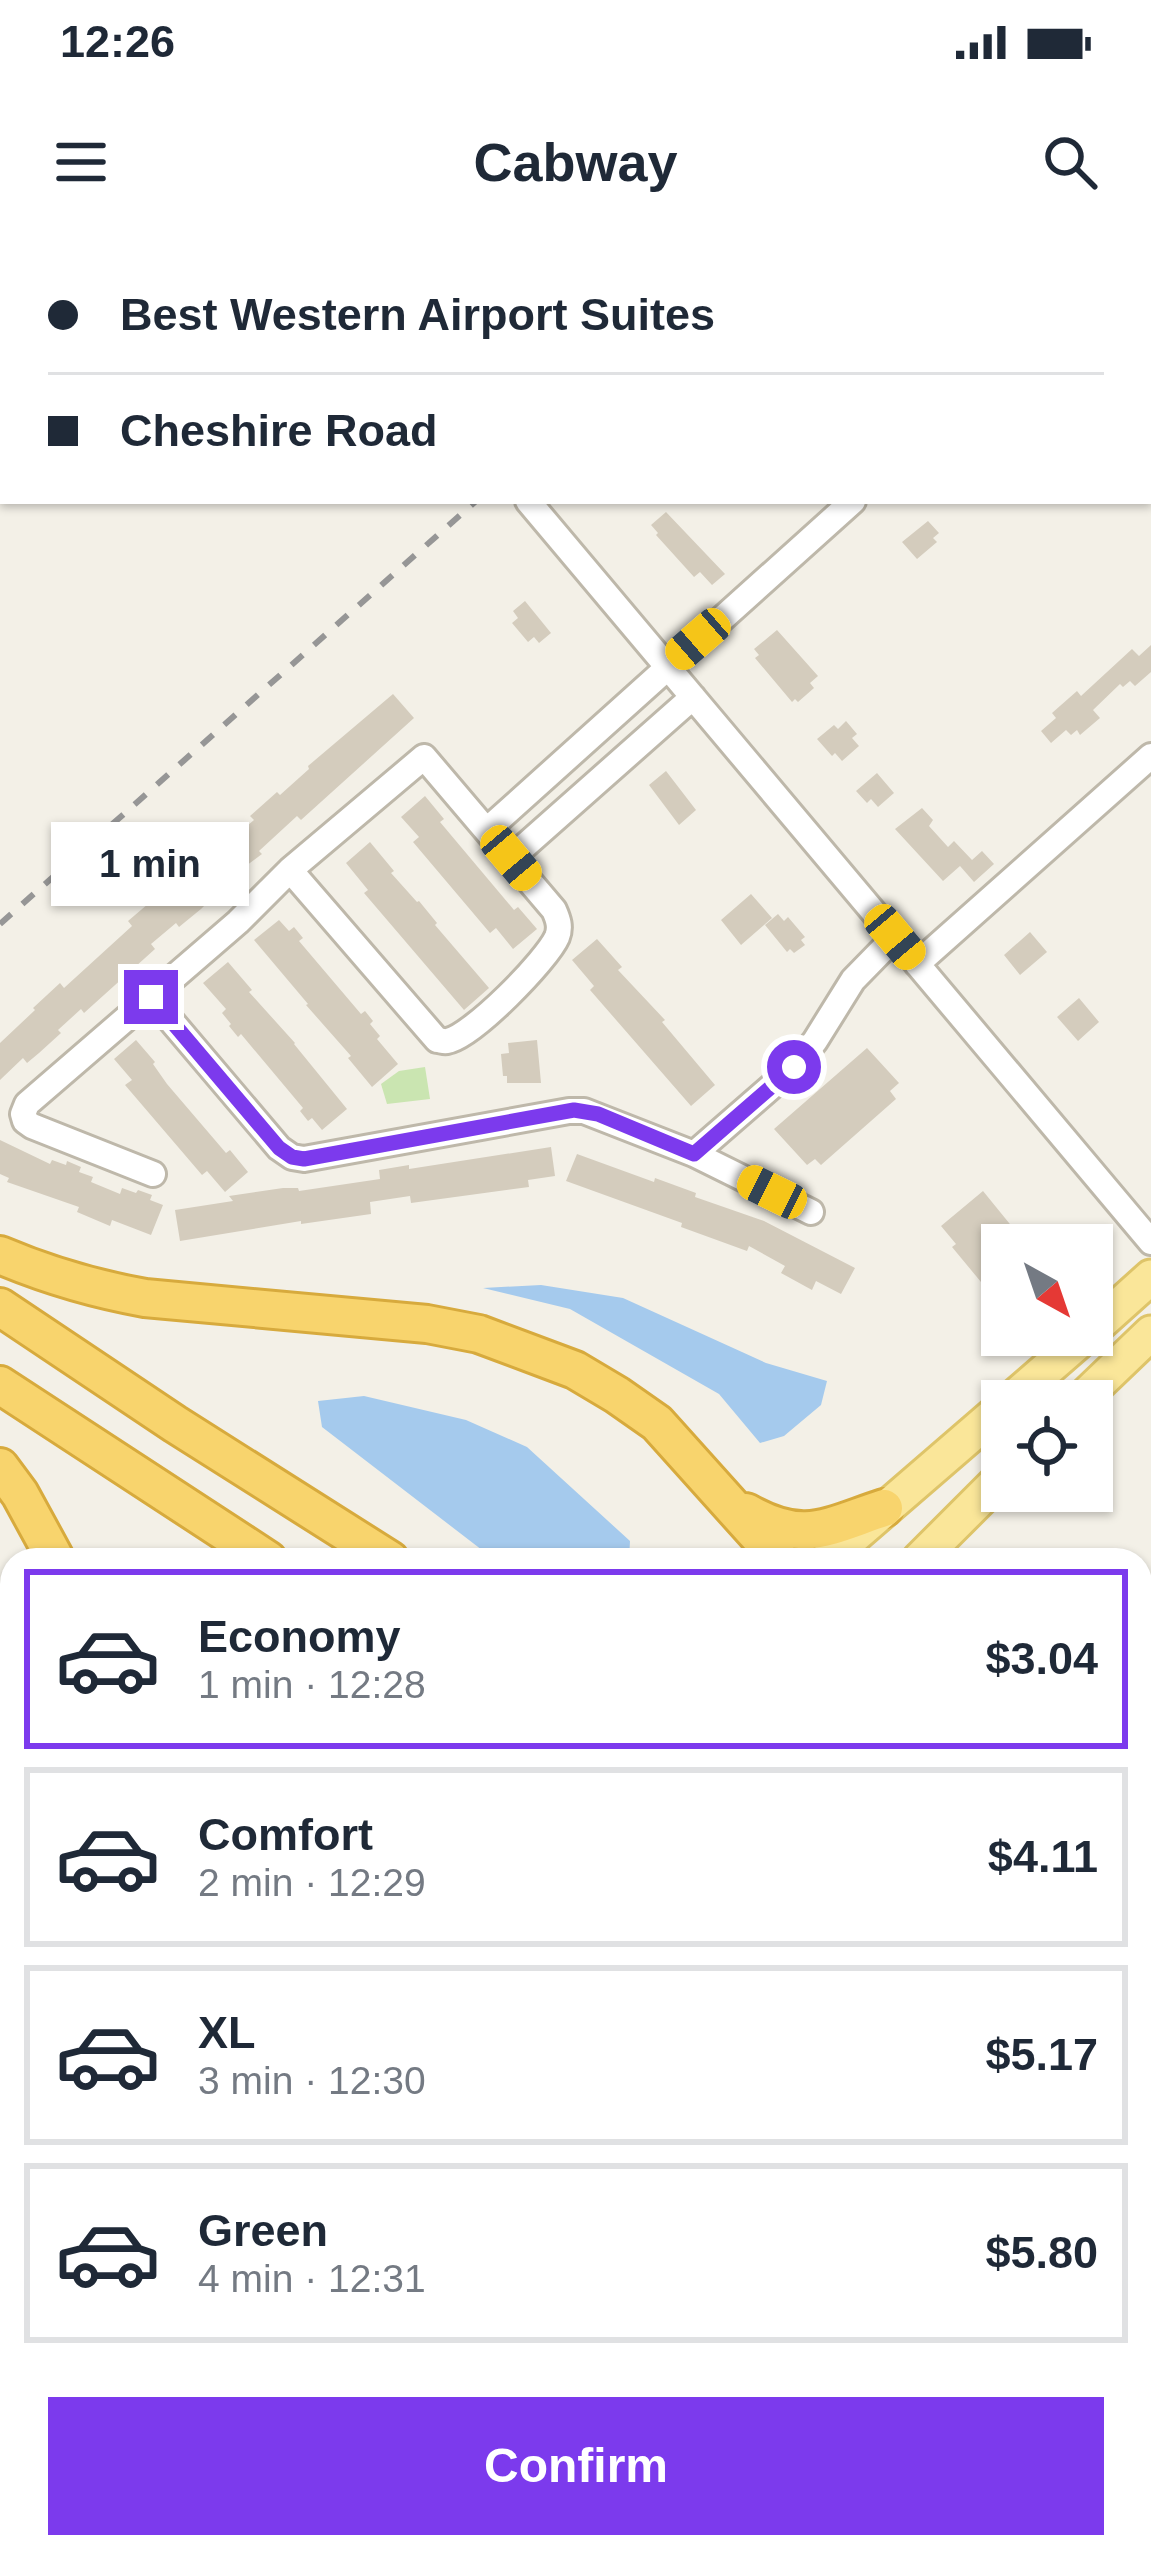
<!DOCTYPE html>
<meta charset="utf-8">
<style>
:root{--surface:#fff;--page:#f6f6f7;--text:#1f2937;--muted:#747a83;--line:#e0e1e3;--accent:#7c3aed}
body{margin:0;font-family:Arial,sans-serif;background:var(--page);color:var(--text);height:100vh;display:flex;flex-direction:column;font-size:45px;white-space:nowrap}
*{box-sizing:border-box;margin:0}
p{font-size:39px;color:var(--muted)}
.icon{flex:none;width:66px;height:66px;fill:none;stroke:currentColor;stroke-width:2;stroke-linecap:round;stroke-linejoin:round}
.map{position:relative;flex:1;overflow:hidden}
.panel{position:absolute;left:0px;top:1308px;width:1152px;height:1011px;display:flex;flex-direction:column;background:var(--surface);border-radius:36px 36px 0 0;box-shadow:0 3px 9px #0004}
.panel>*{flex:none}
.top-card{position:absolute;left:0px;top:0px;width:1152px;height:264px;box-shadow:0 3px 9px #0004;display:grid;align-content:center;height:264px;padding:0 48px;background:var(--surface)}
.needle{width:78px;rotate:140deg}
.fabs{position:absolute;left:981px;top:984px;display:grid;gap:24px}
.fabs a{display:grid;place-items:center;width:132px;height:132px;border-radius:0px;background:var(--surface);box-shadow:0 3px 9px #0004;font-size:60px}
.end{position:absolute;width:54px;height:54px;margin:-27px;border:15px solid #7c3aed;background:#fff;box-shadow:0 0 0 6px #fff}
.from{border-radius:50%}
.bubble{position:absolute;height:84px;border-radius:0px;background:var(--surface);box-shadow:0 3px 9px #0004;font-size:39px;font-weight:700;line-height:84px;text-align:center}
.car{position:absolute;width:36px;height:72px;margin:-36px -18px;border-radius:15px;box-shadow:0 0 9px 3px #0007;background:linear-gradient(#f5c518 24%,#345 0 40%,#f5c518 0 76%,#345 0 86%,#f5c518 0)}
.top-card b{display:flex;align-items:center;gap:42px;height:114px;font-size:45px}
.top-card b+b{border-top:3px solid var(--line)}
.top-card i{width:30px;height:30px;background:var(--text)}
ul{padding:21px 0 0;list-style:none}
li{display:flex;align-items:center;gap:36px;height:180px;margin:0 24px 18px;padding:0 24px;border:6px solid var(--line);border-radius:0px}
li div{flex:1}
li b{display:block;font-size:45px}
li em{font-style:normal;font-weight:700}
li.current{border-color:var(--accent)}
li>.icon{width:108px;height:108px;stroke-width:1.5}
.cta{display:flex;gap:24px;margin-top:auto;padding:24px 48px}
.cta a{flex:1;height:138px;border-radius:0px;background:var(--accent);color:#fff;font-size:48px;font-weight:700;line-height:138px;text-align:center}
.status{display:flex;justify-content:space-between;align-items:center;height:84px;padding:0 60px;background:var(--surface);direction:ltr}
.status svg{height:33px;fill:currentColor}
header{display:flex;justify-content:space-between;align-items:center;height:156px;padding:0 48px;background:var(--surface);font-size:54px;font-weight:700}
.map>svg:first-child{display:block}
</style>
<div class="status"><b>12:26</b><svg viewBox="0 0 49 12"><path d="M0 12V9h3v3zM5 12V6h3v6zM10 12V3h3v9zM15 12V0h3v12zM26 1h20v11H26zM47 4h2v5h-2z"/></svg></div>
<header><svg class="icon" aria-label="menu" viewBox="0 0 24 24"><path d="M4 6h16M4 12h16M4 18h16"/></svg>Cabway<svg class="icon" aria-label="search" viewBox="0 0 24 24"><circle cx="10" cy="10" r="6"/><path d="M15 15l6 6"/></svg></header>
<div class="map">
<svg width="1151" height="2318" viewBox="0 0 1151 2318">
<rect width="100%" height="100%" fill="#f3f0e7"/>
<!-- green -->
<path fill="#cae5b1" d="M425,827L430,859L387,864L381,844L399,831Z"/>
<!-- water -->
<path fill="#a5caed" d="M541,1045L623,1058L766,1123L827,1141L821,1165L784,1196L760,1203L719,1154L570,1069L483,1048Z
M364,1156L466,1180L527,1207L630,1301L629,1320H495L322,1187L318,1161Z"/>
<!-- building -->
<path fill="#d4ccbd" d="M666,272L725,334L712,345L700,332L694,337L656,295L658,293L651,285Z
M928,281L939,293L933,298L937,302L917,319L902,302Z
M525,361L551,393L539,403L534,397L528,402L512,383L518,378L513,371Z
M777,390L818,436L810,443L814,448L798,462L795,459L792,462L755,418L759,415L754,409Z
M1151,405V432L1135,446L1130,441L1123,447L1120,444L1093,470L1100,478L1080,495L1077,490L1071,495L1066,490L1051,503L1041,491L1056,478L1052,473L1077,451L1081,456L1132,409L1139,416Z
M393,454L414,478L301,580L297,576L259,611L262,614L208,654L211,659L201,669L179,687L176,683L151,704L155,709L84,773L81,769L58,790L61,793L39,813L27,823L23,818L0,840V803L35,770L33,768L60,743L64,748L132,686L128,681L155,658L158,661L188,636L185,633L213,609L216,612L254,580L250,576L277,552L280,555L309,529L308,526Z
M846,481L857,494L852,498L859,506L842,521L835,513L832,516L817,499L834,485L838,489Z
M666,531L696,570L679,585L649,545Z
M877,533L894,553L878,567L871,559L867,563L856,551Z
M425,556L444,579L440,582L514,670L518,667L537,689L513,709L496,688L490,693L413,602L419,597L401,577Z
M922,568L933,580L929,586L948,607L954,601L972,620L982,611L994,624L974,642L960,626L943,641L895,589Z
M370,602L394,631L391,633L417,662L419,661L437,683L435,685L489,748L464,770L364,653L368,650L346,623Z
M751,654L772,678L741,705L721,680Z
M778,674L784,681L788,677L805,697L801,700L805,705L794,713L790,709L787,712L765,685Z
M279,680L289,691L294,687L303,698L299,701L361,774L365,771L373,781L370,784L380,796L377,799L398,824L372,847L348,818L351,816L306,765L308,764L254,700Z
M1030,692L1047,712L1020,735L1004,715Z
M597,699L622,727L618,730L665,780L662,782L715,845L691,866L590,750L594,746L572,720Z
M228,722L252,750L249,752L295,803L294,804L347,869L322,890L312,878L308,881L300,871L303,868L241,794L238,797L229,786L231,784L222,773L226,769L203,743Z
M1079,758L1099,782L1078,801L1057,777Z
M136,800L155,822L153,824L167,844L226,913L230,910L248,932L225,952L207,931L202,935L125,845L132,840L114,819Z
M537,800L541,843H507V836H503L501,814L509,813L508,803Z
M867,808L899,843L890,851L896,859L821,925L815,919L807,925L774,889Z
M0,900L50,924L52,920L66,925L67,921L81,927L79,932L93,937L91,942L120,954L122,948L136,953L138,950L152,955L150,960L163,965L151,995L112,980L110,986L77,972L79,967L7,942L9,938L0,934Z
M551,907L555,936L528,940L529,947L411,963L410,956L370,962L371,974L301,984V981L180,1001L175,970L233,961L229,956L283,948H298L299,951L380,939L379,930L409,925V929Z
M577,914L654,942L655,938L696,953L695,957L764,981L855,1028L841,1054L816,1041L812,1050L781,1033L785,1026L749,1006L747,1011L681,987L682,983L566,941Z
M983,951L1027,1005H1002V1024L981,1042L952,1007L956,1004L941,986Z"/>
<g fill="none" stroke-linecap="round" stroke-linejoin="round">
<!-- minor casing -->
<g stroke="#beb8aa" stroke-width="30">
<path id="minor" d="M309,0L311,3
M87,3L90,0
M396,3L400,0
M1145,3L1148,0
M0,83L3,81
M528,261L1151,1002
M487,590L853,261
M511,618L693,457
M917,724L1151,516
M151,757L279,908L292,917L304,919L569,871H584L694,914L811,972
M694,914L794,827L815,801L853,740L895,697
M153,934L32,886L25,881L23,874L27,864L238,682L290,630L424,517L554,670C558,679 561,687 557,697C547,720 472,797 447,801C444,802 441,800 437,800L290,630
M1140,2033H1151
M0,2203L12,2194
M281,2307L290,2318
M1018,2307L1032,2318"/>
</g>
<!-- major casing -->
<g stroke="#dec469" stroke-width="39">
<path id="major" d="M1092,1090L1151,1037
M1010,1161L1086,1095
M1080,1161L1151,1093
M826,1320L1002,1168
M919,1320L1002,1237
M0,2080L12,2068
M0,2142L12,2131"/>
</g>
<!-- highway casing -->
<g stroke="#d7aa3d" stroke-width="42">
<path id="highway" d="M0,1015C47,1035 95,1049 145,1058L427,1084L479,1094L575,1130L617,1155L657,1183L780,1320
M0,1067L175,1184L390,1320
M0,1145L268,1320
M0,1227L20,1254L56,1320
M746,1272C804,1305 826,1287 884,1268
M1140,1698L1151,1707
M1140,1784L1151,1790
M1140,1858L1151,1865
M1140,1908L1151,1915"/>
</g>
<!-- minor -->
<use href="#minor" stroke="#fff" stroke-width="24"/>
<!-- major -->
<use href="#major" stroke="#fae699" stroke-width="33"/>
<!-- highway -->
<use href="#highway" stroke="#f8d46d" stroke-width="36"/>
<!-- rail -->
<path stroke="#969696" stroke-width="6" stroke-dasharray="15 15" stroke-linecap="butt" d="M766,3L769,0
M0,684L476,261"/>
</g>
<g fill="none" stroke-linecap="round" stroke-linejoin="round">
<!-- route -->
<path stroke="#7c3aed" stroke-width="15" d="M151,757L279,908L292,917L304,919L574,870L598,874L694,914L794,827"/>
</g>
</svg>
<div class="fabs">
<a><svg class="needle" viewBox="-14 -14 28 28"><path d="M0-13l5 13h-10z" fill="#e53935"/><path d="M0 13l5-13h-10z" fill="#747a83"/></svg></a>
<a><svg class="icon" aria-label="locate" viewBox="0 0 24 24"><circle cx="12" cy="12" r="6"/><path d="M12 2v4M12 18v4M2 12h4M18 12h4"/></svg></a>
</div>
<i class="end from" style="left:794px;top:827px"></i>
<i class="end" style="left:151px;top:757px"></i>
<div class="bubble" style="left:51px;top:582px;width:198px">1 min</div>
<i class="car" style="left:698px;top:399px;rotate:229deg"></i>
<i class="car" style="left:511px;top:618px;rotate:140deg"></i>
<i class="car" style="left:895px;top:697px;rotate:140deg"></i>
<i class="car" style="left:772px;top:952px;rotate:296deg"></i>
<div class="top-card">
<b><i class="from"></i>Best Western Airport Suites</b>
<b><i></i>Cheshire Road</b>
</div>
<section class="panel">
<ul>
<li class="current"><svg class="icon" aria-label="car" viewBox="0 0 24 24"><path d="M5 17H2v-5l4-1 3-4h7l3 4 3 1v5h-3M9 17h6M6 11h13"/><circle cx="7" cy="17" r="2"/><circle cx="17" cy="17" r="2"/></svg><div><b>Economy</b><p>1 min · 12:28</p></div><em>$3.04</em></li>
<li><svg class="icon" aria-label="car" viewBox="0 0 24 24"><path d="M5 17H2v-5l4-1 3-4h7l3 4 3 1v5h-3M9 17h6M6 11h13"/><circle cx="7" cy="17" r="2"/><circle cx="17" cy="17" r="2"/></svg><div><b>Comfort</b><p>2 min · 12:29</p></div><em>$4.11</em></li>
<li><svg class="icon" aria-label="car" viewBox="0 0 24 24"><path d="M5 17H2v-5l4-1 3-4h7l3 4 3 1v5h-3M9 17h6M6 11h13"/><circle cx="7" cy="17" r="2"/><circle cx="17" cy="17" r="2"/></svg><div><b>XL</b><p>3 min · 12:30</p></div><em>$5.17</em></li>
<li><svg class="icon" aria-label="car" viewBox="0 0 24 24"><path d="M5 17H2v-5l4-1 3-4h7l3 4 3 1v5h-3M9 17h6M6 11h13"/><circle cx="7" cy="17" r="2"/><circle cx="17" cy="17" r="2"/></svg><div><b>Green</b><p>4 min · 12:31</p></div><em>$5.80</em></li>
</ul>
<div class="cta"><a>Confirm</a></div>
</section>
</div>
